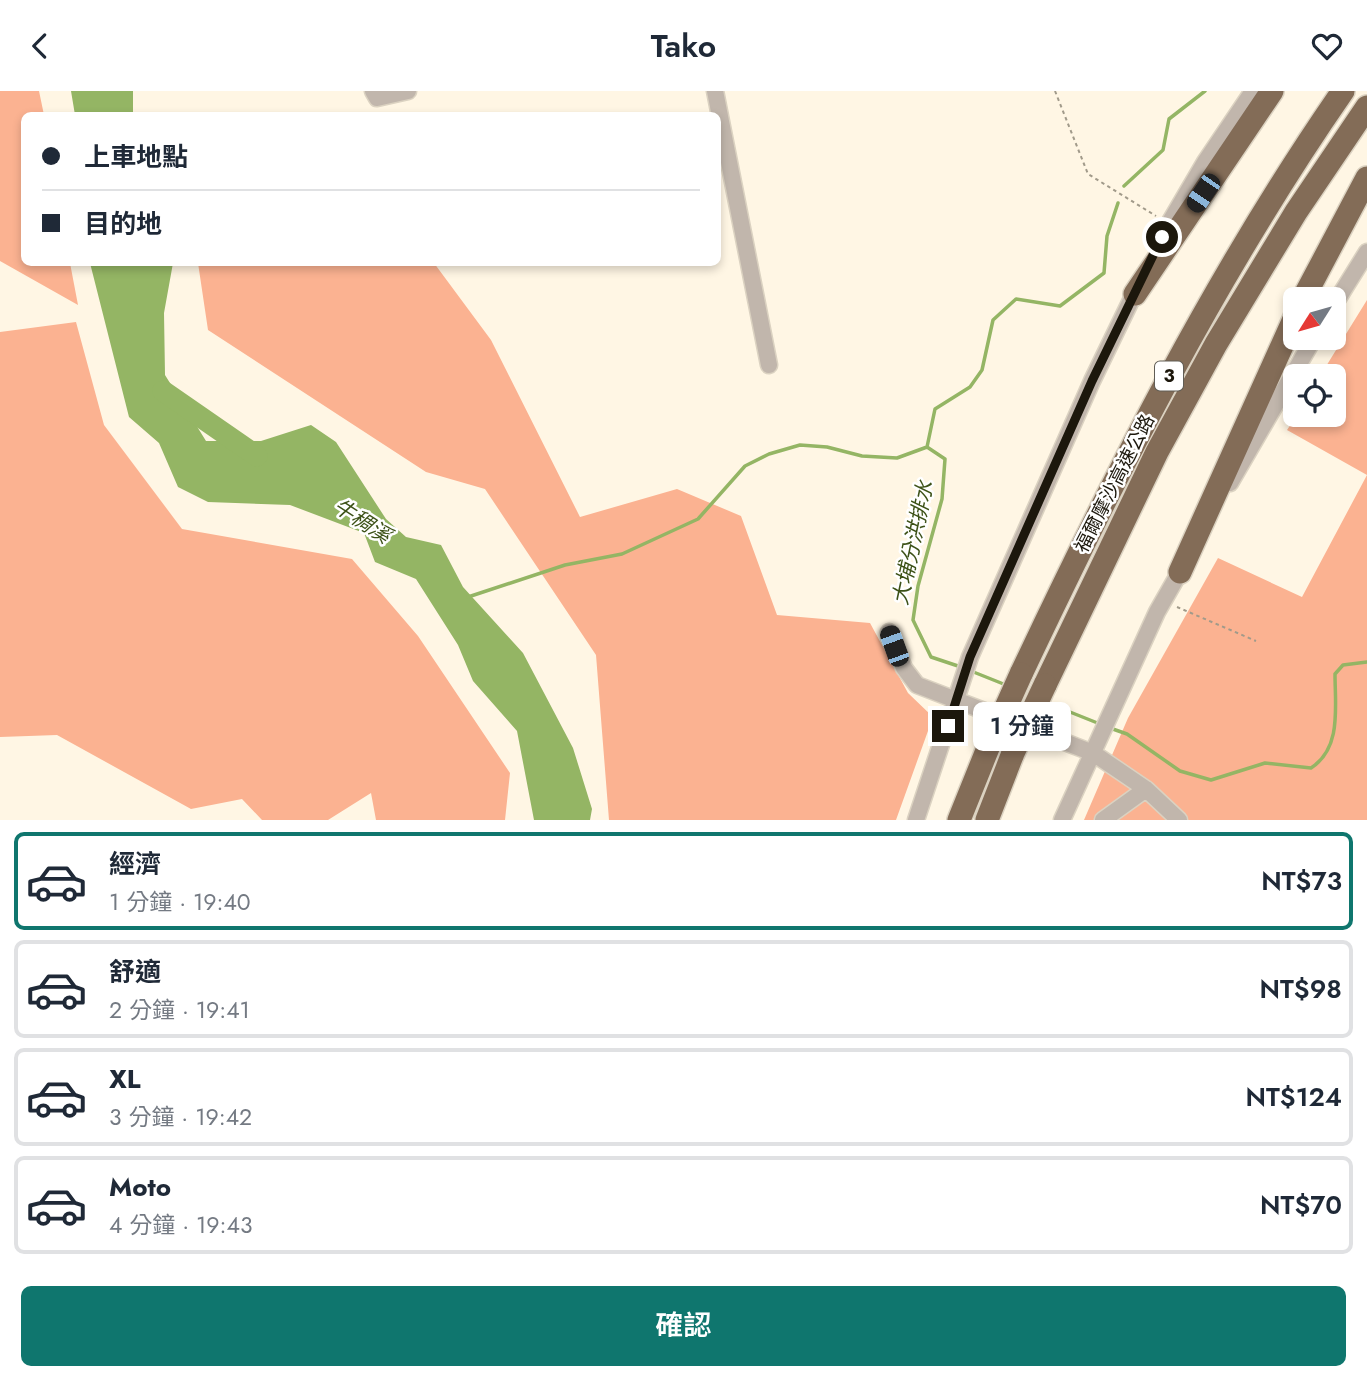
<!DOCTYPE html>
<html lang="zh-TW">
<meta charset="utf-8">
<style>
:root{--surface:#fff;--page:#f2f2f3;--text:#1f2937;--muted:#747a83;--line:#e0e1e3;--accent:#0f766e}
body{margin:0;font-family:Jost,"Noto Sans TC",sans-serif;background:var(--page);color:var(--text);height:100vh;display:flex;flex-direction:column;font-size:26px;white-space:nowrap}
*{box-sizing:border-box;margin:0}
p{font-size:23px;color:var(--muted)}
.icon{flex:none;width:38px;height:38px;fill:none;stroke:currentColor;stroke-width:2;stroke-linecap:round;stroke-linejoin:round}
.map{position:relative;height:729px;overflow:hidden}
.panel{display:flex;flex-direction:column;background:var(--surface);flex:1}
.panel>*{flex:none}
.banner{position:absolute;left:21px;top:21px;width:700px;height:154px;border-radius:10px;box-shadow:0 4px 10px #0003;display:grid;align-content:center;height:154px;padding:0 21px;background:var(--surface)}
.needle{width:46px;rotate:233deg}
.buttons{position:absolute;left:1283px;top:196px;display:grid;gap:14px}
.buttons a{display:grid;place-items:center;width:63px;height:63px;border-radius:10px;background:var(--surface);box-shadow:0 4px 10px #0003;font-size:35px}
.end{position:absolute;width:32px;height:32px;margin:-16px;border:9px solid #1c170c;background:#fff;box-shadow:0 0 0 4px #fff}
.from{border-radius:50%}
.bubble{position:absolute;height:49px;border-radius:10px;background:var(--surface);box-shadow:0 4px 10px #0003;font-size:23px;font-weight:600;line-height:49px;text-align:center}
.car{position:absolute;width:21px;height:42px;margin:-21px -10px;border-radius:9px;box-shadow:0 0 5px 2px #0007;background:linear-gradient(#222 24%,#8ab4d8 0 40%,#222 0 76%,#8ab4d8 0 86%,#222 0)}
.banner b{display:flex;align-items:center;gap:24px;height:66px;font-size:26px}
.banner b+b{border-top:2px solid var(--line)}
.banner i{width:18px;height:18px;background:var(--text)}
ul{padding:12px 0 0;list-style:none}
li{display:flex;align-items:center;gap:21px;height:98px;margin:0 14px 10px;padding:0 7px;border:4px solid var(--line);border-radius:10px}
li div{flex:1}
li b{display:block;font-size:26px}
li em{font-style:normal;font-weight:600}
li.active{border-color:var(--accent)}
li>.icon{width:63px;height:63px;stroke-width:1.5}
.button{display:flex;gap:14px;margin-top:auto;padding:14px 21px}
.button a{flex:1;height:80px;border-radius:10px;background:var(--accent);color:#fff;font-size:28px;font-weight:600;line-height:80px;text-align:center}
header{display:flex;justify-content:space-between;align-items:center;height:91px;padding:0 21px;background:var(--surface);font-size:32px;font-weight:600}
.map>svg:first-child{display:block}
</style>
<header><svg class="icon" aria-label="back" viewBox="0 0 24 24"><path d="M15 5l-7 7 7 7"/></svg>Tako<svg class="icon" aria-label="heart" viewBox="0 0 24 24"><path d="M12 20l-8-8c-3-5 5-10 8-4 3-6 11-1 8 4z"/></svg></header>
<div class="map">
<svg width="1367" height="729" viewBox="0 0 1367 729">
<rect width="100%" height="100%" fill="#fff6e4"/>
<!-- green -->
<path fill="#fbb291" d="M0,0H39L44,24H24V172H70L78,214L0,170Z
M198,172H434L491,249L580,426L677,398L741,425L777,524L870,532L908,602L933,626L896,729H609L596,564L485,398L426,381L208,239Z
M1367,209V729H1084L1128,627L1218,467L1302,506L1367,384L1287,339L1297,324H1334V285H1320Z
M76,231L104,334L182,438L352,468L418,545L510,682L505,729H376L371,702L328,729H262L242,708L191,718L57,644L0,646V241Z"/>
<!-- water -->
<path fill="#94b564" d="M71,0H133V24H75Z
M90,172H173L164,222L165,284L206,350H261L311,334L336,351L386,428L406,446L441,454L463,496L523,562L573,657L592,718L590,729H534L517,640L473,590L458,554L416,488L375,471L364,442L290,414L208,411L178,396L159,352L129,326Z"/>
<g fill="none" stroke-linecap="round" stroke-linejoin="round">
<!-- stream -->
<path stroke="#94b564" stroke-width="3.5" d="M1124,95L1163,59L1169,28L1205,0
M927,356L935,318L970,296L982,279L993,229L1016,208L1060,215L1104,182L1107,145L1118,112
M468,506L565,474L622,463L698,428L745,375L769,363L800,354L827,356L862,365L897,367L927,356L945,368L942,408L918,495L913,529L931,566L961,576
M971,580L1006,594
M1045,611L1100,633
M1110,637L1127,643L1180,680L1211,689L1265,672L1311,677C1342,657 1335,616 1335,583L1343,574L1367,571"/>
<!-- river -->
<path stroke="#94b564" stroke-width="21" d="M163,300L257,365"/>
<!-- minor casing -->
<g stroke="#dbd2c1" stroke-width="19">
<path id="minor" d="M373,0L377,7L408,0
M715,0L769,274
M1161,146L1205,71L1253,0
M1334,214L1367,161
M1230,392L1314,247
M889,541L904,577L917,594L1093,662L1146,698L1179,729
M916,729L970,566L1092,290L1138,195
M1062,729L1157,521L1185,472
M1103,729L1146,698"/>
</g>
<!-- highway casing -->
<g stroke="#dbd2c1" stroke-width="26">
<path id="highway" d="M1135,203L1272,0
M1303,208L1367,87
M1180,481L1295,226
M1021,583C1116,382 1216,183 1343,0
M1045,594L1157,361L1216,253L1296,121L1367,16
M959,729L990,652
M987,729L1013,662"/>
</g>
<!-- path -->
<path stroke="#a19a8a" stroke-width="2" stroke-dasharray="3.5 3.5" stroke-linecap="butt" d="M1055,0L1088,83L1156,125
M1177,516L1256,550"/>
<!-- minor -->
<use href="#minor" stroke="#c1b6ac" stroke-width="16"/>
<!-- highway -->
<use href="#highway" stroke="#836c57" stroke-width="23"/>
<!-- highway-bridge casing -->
<g stroke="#dbd2c1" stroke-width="26" stroke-linecap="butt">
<path id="highway-bridge" d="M990,652L1021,583
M1013,662L1045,594"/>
</g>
<!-- highway-bridge -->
<use href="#highway-bridge" stroke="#836c57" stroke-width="23"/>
</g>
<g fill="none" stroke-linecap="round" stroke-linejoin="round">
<!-- route -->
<path stroke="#1c170c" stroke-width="9" d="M948,635L970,566L1092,290L1162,146"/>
</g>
<g text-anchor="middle" stroke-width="5" stroke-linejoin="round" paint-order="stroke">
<!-- shield labels -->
<rect fill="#fff" stroke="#605d55" stroke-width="2" x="1155" y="270.5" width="28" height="29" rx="5"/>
<g font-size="18" font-weight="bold" fill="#1c170c">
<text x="1169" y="291">3</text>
</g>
<!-- street labels -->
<g font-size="19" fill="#1c170c" stroke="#fff">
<text transform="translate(1114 392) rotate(-63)" y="7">福爾摩沙高速公路</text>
</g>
<!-- water labels -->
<g font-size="21" font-style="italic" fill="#3d5218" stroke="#fff">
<text transform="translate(362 430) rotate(33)" y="7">牛稠溪</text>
<text transform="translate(913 452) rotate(-78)" y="7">大埔分洪排水</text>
</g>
</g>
</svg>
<div class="buttons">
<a><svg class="needle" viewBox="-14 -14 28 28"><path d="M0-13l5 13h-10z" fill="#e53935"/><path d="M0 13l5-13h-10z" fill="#747a83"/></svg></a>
<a><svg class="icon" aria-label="locate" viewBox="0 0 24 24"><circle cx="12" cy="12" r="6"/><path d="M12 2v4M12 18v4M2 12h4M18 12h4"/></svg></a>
</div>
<i class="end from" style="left:1162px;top:146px"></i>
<i class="end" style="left:948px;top:635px"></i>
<div class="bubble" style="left:973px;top:611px;width:98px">1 分鐘</div>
<i class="car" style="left:1203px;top:102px;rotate:214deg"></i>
<i class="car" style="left:894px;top:555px;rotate:340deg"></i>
<div class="banner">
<b><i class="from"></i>上車地點</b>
<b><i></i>目的地</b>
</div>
</div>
<section class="panel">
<ul>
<li class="active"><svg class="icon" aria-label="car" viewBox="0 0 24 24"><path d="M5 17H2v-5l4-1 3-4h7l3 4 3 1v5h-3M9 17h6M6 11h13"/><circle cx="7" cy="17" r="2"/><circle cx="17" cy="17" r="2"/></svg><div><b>經濟</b><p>1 分鐘 · 19:40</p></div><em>NT$73</em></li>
<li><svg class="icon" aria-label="car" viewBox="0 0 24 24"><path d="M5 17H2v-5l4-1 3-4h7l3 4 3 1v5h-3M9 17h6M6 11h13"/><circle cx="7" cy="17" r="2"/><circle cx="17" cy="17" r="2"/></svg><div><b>舒適</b><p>2 分鐘 · 19:41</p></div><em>NT$98</em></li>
<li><svg class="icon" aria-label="car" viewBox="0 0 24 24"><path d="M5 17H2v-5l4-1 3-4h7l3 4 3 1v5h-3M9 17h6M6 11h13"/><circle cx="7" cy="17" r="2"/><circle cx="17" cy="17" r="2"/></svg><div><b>XL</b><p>3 分鐘 · 19:42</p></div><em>NT$124</em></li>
<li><svg class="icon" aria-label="car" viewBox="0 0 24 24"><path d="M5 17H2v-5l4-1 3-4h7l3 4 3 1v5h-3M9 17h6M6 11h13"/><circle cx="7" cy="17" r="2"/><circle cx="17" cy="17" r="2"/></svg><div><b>Moto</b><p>4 分鐘 · 19:43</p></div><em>NT$70</em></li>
</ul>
<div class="button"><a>確認</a></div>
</section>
